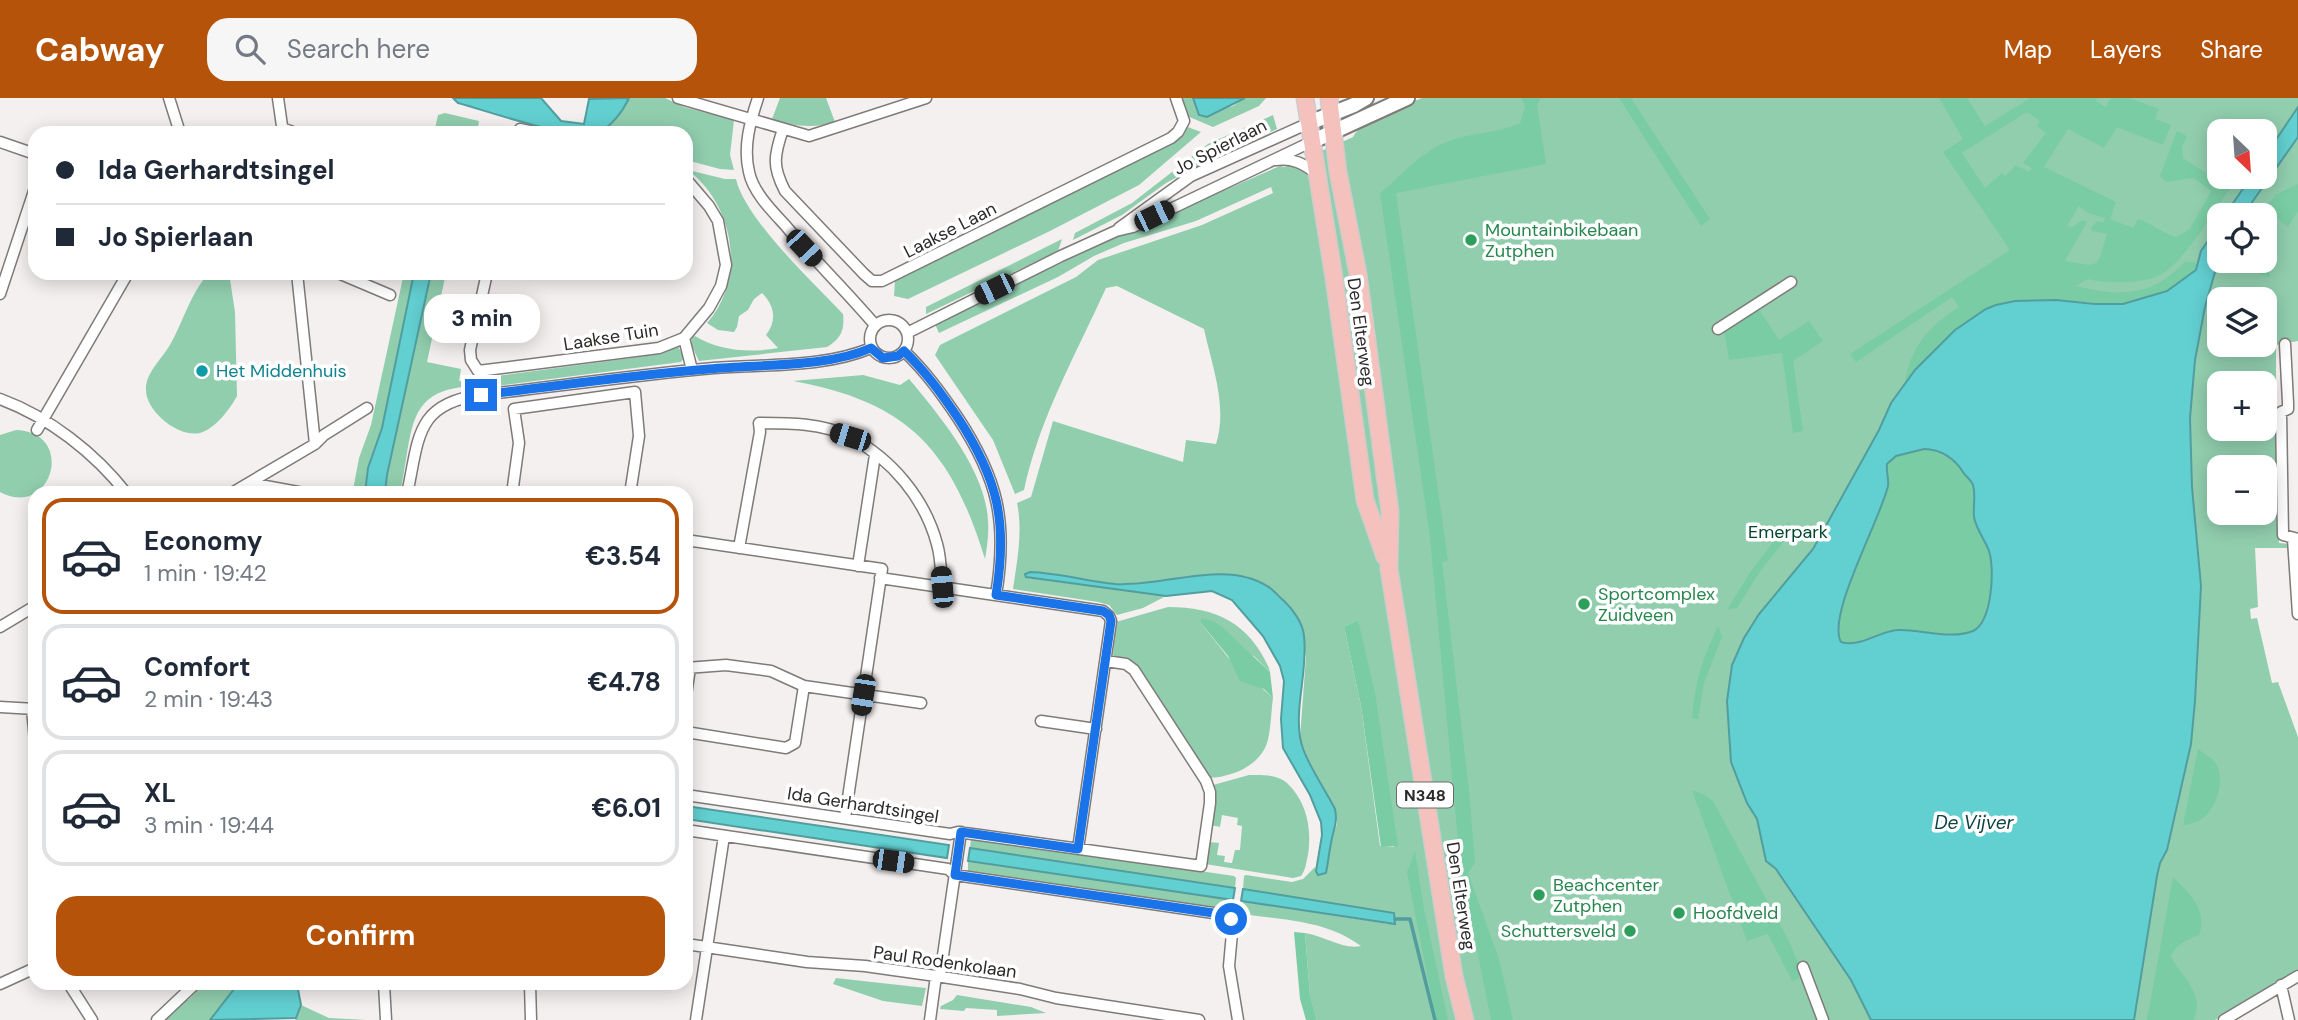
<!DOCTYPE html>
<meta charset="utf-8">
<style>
:root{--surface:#fff;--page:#f6f6f7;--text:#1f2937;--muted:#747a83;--line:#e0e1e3;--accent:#b45309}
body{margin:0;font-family:"DM Sans",sans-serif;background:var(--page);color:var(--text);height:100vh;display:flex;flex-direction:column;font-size:26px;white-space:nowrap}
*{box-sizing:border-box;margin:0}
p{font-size:23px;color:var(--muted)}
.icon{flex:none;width:38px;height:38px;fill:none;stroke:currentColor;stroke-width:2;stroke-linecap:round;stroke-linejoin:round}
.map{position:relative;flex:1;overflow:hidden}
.panel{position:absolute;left:28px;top:388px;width:665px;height:504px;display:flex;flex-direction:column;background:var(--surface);border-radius:21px;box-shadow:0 4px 18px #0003}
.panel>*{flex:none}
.hud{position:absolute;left:28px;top:28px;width:665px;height:154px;border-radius:21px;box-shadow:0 4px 18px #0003;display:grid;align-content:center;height:154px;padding:0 28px;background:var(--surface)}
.needle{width:46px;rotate:155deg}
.buttons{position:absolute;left:2207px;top:21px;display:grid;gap:14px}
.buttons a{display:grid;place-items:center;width:70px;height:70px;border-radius:14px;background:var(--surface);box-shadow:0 4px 18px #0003;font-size:35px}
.end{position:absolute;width:32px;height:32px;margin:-16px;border:9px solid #1a73e8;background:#fff;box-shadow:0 0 0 4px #fff}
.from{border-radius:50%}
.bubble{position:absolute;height:49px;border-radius:21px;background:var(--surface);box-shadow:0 4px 18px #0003;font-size:23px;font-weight:700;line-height:49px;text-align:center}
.car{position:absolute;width:21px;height:42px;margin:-21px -10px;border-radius:9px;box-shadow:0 0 5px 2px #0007;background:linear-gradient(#222 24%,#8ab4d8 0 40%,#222 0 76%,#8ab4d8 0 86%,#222 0)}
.hud b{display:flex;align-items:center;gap:24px;height:66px;font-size:26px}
.hud b+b{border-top:2px solid var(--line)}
.hud i{width:18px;height:18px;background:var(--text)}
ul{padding:12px 0 0;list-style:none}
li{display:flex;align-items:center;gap:21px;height:116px;margin:0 14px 10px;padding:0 14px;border:4px solid var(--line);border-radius:21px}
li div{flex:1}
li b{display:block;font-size:26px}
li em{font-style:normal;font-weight:700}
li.on{border-color:var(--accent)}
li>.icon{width:63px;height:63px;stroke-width:1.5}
.action{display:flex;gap:14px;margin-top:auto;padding:14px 28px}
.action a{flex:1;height:80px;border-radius:21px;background:var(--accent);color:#fff;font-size:28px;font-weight:700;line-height:80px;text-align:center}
header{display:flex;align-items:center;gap:42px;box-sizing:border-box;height:98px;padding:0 35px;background:var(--accent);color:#fff}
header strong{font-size:33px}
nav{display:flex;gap:38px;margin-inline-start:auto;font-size:24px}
.search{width:490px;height:63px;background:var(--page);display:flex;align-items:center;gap:18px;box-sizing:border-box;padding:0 24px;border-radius:21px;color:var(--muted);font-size:26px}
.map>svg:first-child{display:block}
</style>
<header>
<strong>Cabway</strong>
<div class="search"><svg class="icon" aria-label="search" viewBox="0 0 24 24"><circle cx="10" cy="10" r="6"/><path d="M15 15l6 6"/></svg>Search here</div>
<nav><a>Map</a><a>Layers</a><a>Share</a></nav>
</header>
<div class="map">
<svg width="2298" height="922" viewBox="0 0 2298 922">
<rect width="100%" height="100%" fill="#f4f0ef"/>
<!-- green -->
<path fill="#91ceae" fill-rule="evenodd" d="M629,0H665L684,9L734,22L730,57L734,72L720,71L686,62V35H596C610,27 622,15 629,0Z
M780,0H826L835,24C815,31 792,28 772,21Z
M1182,0H1193L1199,17L1233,8L1245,0H1266L1259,8L1213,29L1187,18Z
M1422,0H2298V243L2276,247V295L2274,296L2279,445L2290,446L2292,455H2288L2287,450H2255L2258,509L2250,511L2251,521L2257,520L2272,585L2278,584L2298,639V871L2215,922H1317L1310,899L1305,835C1324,838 1344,852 1361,848C1326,822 1283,822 1242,816L1239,813L1241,803L1389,826L1393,815L1243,791L1244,778L1246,777L1292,784L1303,781L1315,769L1318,777L1326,773L1331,741L1337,726L1335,711L1309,663L1300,640L1306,558L1290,508L1267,488L1245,478L1115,486L1055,476L1027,475V480L1166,498L1143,510L1117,517L1109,507L1098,504L1013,491C1017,463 1023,434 1017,405L1031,399L1053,323L1183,364L1186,342L1216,346C1228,309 1212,268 1204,231L1117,188L1106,190C1076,256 1039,321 1024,392L1015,396L993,342L935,257L940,247L1076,179L1098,162L1202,127L1273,95L1271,89L1196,123L1124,145L1094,158L1058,179L939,235L935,226L1090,151L1280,68L1285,69L1353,39C1361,22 1404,8 1422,0ZM2219,33H2264V79H2219ZM2219,117H2264V163H2219ZM2219,201H2264V247H2219ZM2219,285H2264V331H2219ZM2219,369H2264V415H2219ZM1358,522L1394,749L1380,748L1361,608L1345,533V528Z
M445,15L479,23L477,35H461L462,33L446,29L445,35H434L438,17Z
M1273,17L1277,31L1207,63L1166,85L1122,117L1073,142L1075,135L1132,105L1208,46Z
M1185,28L1201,34L1139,87L1050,133L908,201L894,198L895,183L1174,42Z
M688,72L725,81H736C745,121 814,185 843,216C845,233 840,241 827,249L699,263L691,246L692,240L695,238C718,253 751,255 778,250L766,237C777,223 775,208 762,195L754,201L748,212L739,218L737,229L734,234L718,232L707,225C747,180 734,107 688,72Z
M1062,141L1058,153L926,216V209Z
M209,175H229L235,214L237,298C230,311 215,331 200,335C178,340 146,313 146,292C145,275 163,260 171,245C184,222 190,196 209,175Z
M404,175H414L382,330L368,370L365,393L353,392L359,360L371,327Z
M431,175H446L427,264L461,271L459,283L661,256L678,248L684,260L681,264L489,289C404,284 414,329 401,391H398L393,395L385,396L387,377Z
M863,277L900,287L909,281C940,318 986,373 988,423C989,436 987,449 985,461C951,351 908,304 793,283Z
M16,332C77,334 52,422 0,394V337Z
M1168,509C1216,509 1249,525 1269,570L1270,574L1255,559L1201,525L1231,563L1273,600C1271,613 1271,639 1265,650C1255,670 1230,679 1209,680L1133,567L1113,557L1116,524Z
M1249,677C1261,677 1277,676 1287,685C1307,704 1312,731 1308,757C1306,765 1306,771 1301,778L1293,780L1205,766L1209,744L1219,745L1217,757L1225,758L1224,764L1232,765L1235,752H1240L1242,728L1237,727L1238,720L1222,717L1220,729L1211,727L1216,694L1213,687Z
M975,740L1234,778L1236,780L1235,790L970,750L971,741Z
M968,763L1233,802L1232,812L1229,814L968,774Z
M836,880L926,890L922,908L883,903L833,886Z
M204,886H238L210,922H162L184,902H188Z
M957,897L1031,909L1046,915L997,918V912L966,910L964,913L940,911L941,908L953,902Z
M301,907L329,920L367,922H295Z"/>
<!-- forest -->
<path fill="#7acca4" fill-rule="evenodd" d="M1522,0H1541L1537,7L1538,14L1546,66L1396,95L1448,463L1442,464L1469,692L1475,765L1468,775L1499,861L1513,922H1491L1460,765L1430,439L1380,95C1400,79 1416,59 1440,47C1465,34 1495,37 1520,25L1525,9Z
M1619,0H1631L1710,121L1701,128Z
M1939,0H1967L1985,28L2030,0H2097L2096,3L2105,9L2111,0H2129L2159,11L2155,21L2171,27L2163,47L2117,29L2104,50L2068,31L2044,69L2116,104L2110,121L2133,130L2138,121C2152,125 2163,136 2177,139L2190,131L2211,93L2194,80L2166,84L2160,78L2177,33L2187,38L2182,49L2183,60L2230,91C2213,114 2185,162 2162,176C2146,186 2106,186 2088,181L2076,188C2123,199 2151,199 2186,163L2199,166C2193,177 2183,185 2172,191C2132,214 2099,203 2057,202C2050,202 2042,203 2035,203C2025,204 2014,202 2003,205C1974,213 1923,259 1905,285C1910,249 1929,228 1959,209L1952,199L1856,264L1850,256L2010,152L1943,54L1963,41ZM2027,14L2040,23L2037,28L2046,35L2023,65L2032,70L2029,74L2016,67L2005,78L2002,75L1985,90L1962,55ZM2079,108L2088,115L2105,120L2103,125L2097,123L2091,130L2092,133L2107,136L2100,159L2096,165L2089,167L2065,163L2087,124L2083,122L2072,129L2067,128Z
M2298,86V113L2288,129L2269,113L2267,107L2277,96Z
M2265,145L2268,151L2267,161L2271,164L2269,179L2229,166L2231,163H2264Z
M1758,210L1779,242L1809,223L1823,243L1793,263L1803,333L1793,335L1782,255L1729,262L1724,232Z
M1927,351L1934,352L1956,363L1973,386L1975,407L1973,416L1989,452L1992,465L1991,488L1984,521L1975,532L1965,535L1936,536L1891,533L1852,546L1841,544C1826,518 1881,420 1888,388C1889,381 1886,374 1887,366L1896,358Z
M1788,424L1795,430L1761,472L1737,510L1727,512L1749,476Z
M1201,520L1213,523L1222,529L1270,574L1273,600L1264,591L1240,583L1228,558L1201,525Z
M1358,522L1375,595L1398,748L1381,749L1361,608L1345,533V528Z
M1718,528L1722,539L1704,585L1698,621L1692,620C1696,580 1701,565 1718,528Z
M2198,651C2203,655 2211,659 2215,664C2226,679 2218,709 2203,720C2198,724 2189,726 2183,728Z
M1692,692L1703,696L1713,703L1789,843L1801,872L1798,881L1792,883L1768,836L1747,843Z
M1415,753L1424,811L1448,922H1436L1407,774Z
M2173,779C2190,796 2208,812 2199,837C2186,842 2176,846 2171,859C2183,880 2206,897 2193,922H2147Z
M1294,834L1305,835L1310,898L1317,922H1306L1300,901Z"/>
<!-- water -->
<path fill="#62cfd1" stroke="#529e9f" stroke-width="2" fill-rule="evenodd" d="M453,0H541L561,23L584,26L589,1L629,0C623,13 610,31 596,35C569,42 488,13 458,5Z
M1193,0H1245L1207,19L1199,17Z
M2298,9V39L2243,117H2225L2251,79H2264L2265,58Z
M2219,127V160L2205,209L2195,262L2190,320L2192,389L2201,488L2195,603L2191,646L2167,752L2160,765L2157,778L2134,922H1871L1851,882L1776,771L1766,763L1757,721L1747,705L1731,664L1727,603L1732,567L1744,540L1759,516L1813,451L1879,332L1891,305L1915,272L1955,232L1986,211L1996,207L2015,203L2056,202L2095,206H2123L2167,193L2196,172L2201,153ZM1924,351C1941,351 1955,361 1963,374C1966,379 1971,381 1973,387C1976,397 1973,408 1974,419C1976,431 1985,442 1989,453C1995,471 1992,524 1973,533C1951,542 1920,531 1898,532C1879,533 1860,550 1841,544C1826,518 1881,420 1888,388C1889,381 1886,374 1887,366L1896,358Z
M414,175H431L387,377L385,395H365L368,370L382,330Z
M1030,474C1059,475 1086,483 1115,486C1163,489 1225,461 1267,488C1273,491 1278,498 1283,502C1292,510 1303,525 1304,538C1308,572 1295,606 1300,639C1303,660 1325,691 1335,711C1338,725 1333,732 1331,745C1329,755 1328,765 1326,775L1318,777L1316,773L1322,737L1321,724L1310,697L1283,650L1281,621L1284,583L1280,568L1263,538L1232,502L1212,493L1166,498L1026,479L1025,476Z
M686,708L949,747L947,760L686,721Z
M970,750L1235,790L1233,802L968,763Z
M1243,791L1394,815L1395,826L1241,803Z
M238,886H297L301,907L296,920L210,922Z"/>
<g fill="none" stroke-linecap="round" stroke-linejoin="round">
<!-- stream -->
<path stroke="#529e9f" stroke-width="3.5" d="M1395,821H1410L1435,922"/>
<!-- street casing -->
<g stroke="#7e7b79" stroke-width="13">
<path id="street" d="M169,0L180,35
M278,0L283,35
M678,0L809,38L926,0
M758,0C750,24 743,49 749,74C753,94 772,113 785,127C814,162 846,193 875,227
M282,30L296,35
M783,31C774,58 772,68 785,93L864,176L872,183H882L1171,40L1178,34L1184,23L1176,0
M519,35L520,31L539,35
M0,44L35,56
M1276,62C1293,60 1302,65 1316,75
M1119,130L1191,78L1309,25
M297,175L315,346
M338,175L390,197
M487,175L470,252L471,262L478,273L659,250L684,240L709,210L721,188L726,167L718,123L709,108L686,81
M0,196L35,90
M870 241a19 19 0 1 1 38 0a19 19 0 1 1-38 0Z
M1718,231L1791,184
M907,235L1061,158L1116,133L1133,129L1311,44
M684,240L692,272
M2285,246L2288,305V311L2281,314L2283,437L2298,441
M904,253C926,274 941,295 958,320C998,381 1008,424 996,497
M0,301C49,319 95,355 127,396
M37,332L128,175
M249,385L309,396
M230,396L315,346L324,337L367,310
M407,396C419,341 415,305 481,297C559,288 636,277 714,270C765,266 824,270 871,250
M512,396L519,345L514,311L635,294L639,338L630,396
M2293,441L2298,516
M686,442L882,471L845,720
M739,450L760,334L759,325C789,325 823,325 850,339C892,361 925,401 937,446C941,459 941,475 942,489
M858,468L875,357
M880,480L1103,513L1109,518L1111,523L1078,751
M0,529L35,508
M686,570L726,567L771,573L804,588L795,645L786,650L686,634
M804,588L921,605
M686,597L690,570
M0,609L35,611
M32,611L35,643
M1041,623L1096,631
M686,697L950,736L958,734L1201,768L1210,705V694L1206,683L1134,572L1126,566L1106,563
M686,732L948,771L955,777L1227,817L1233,824L1229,868L1238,922
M686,846L807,864L865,868L936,878L1020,891L1056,900L1199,922
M1803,869L1823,922
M940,878L961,734
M0,886L35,870
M69,886L92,922
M384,886L386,922
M530,886L531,922
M2281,887L2289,922
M157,922L195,886
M696,922L724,738
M930,922L936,878
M2224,922L2298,878"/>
</g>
<!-- secondary casing -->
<g stroke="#7e7b79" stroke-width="18">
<path id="secondary" d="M1309,25L1354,7L1366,0
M1311,44L1407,0"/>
</g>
<!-- primary casing -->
<g stroke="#ccc" stroke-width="19">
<path id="primary" d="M1305,0L1334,180L1365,402L1385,459
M1329,0L1338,74L1358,176L1390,414L1389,471L1454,878L1465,922"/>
</g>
<!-- street -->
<use href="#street" stroke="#fff" stroke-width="10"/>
<!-- secondary -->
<use href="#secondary" stroke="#fff" stroke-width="14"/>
<!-- primary -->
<use href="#primary" stroke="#f5c1bc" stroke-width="16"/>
</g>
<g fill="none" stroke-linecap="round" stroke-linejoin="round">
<!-- route -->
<path stroke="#1a73e8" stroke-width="9" d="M481,297C557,288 633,277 709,271C759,266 826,270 871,250L883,260L898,258L904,253C926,274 941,295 958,320C998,381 1008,424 996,497L1103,513L1109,517L1111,523L1078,751L961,734L955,777L1227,817L1231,821"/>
</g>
<!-- markers -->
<g fill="#2e9e5b" stroke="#fff" stroke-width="2.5">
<circle cx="1471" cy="142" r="7"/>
<circle cx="1584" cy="506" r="7"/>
<circle cx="1539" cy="797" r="7"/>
<circle cx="1679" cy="815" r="7"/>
<circle cx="1630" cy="833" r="7"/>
</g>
<circle fill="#0f9aa8" stroke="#fff" stroke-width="2.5" cx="202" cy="273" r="7"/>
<g text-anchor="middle" stroke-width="7" stroke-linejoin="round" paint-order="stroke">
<!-- shield labels -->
<rect fill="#fff" stroke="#6b6a69" stroke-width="2" x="1397" y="684.5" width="56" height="25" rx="5"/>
<g font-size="16" font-weight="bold" fill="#2b2a29">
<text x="1425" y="703">N348</text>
</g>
<!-- street labels -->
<g font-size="18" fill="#2b2a29" stroke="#fff">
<text transform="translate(1220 49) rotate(-27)" y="6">Jo Spierlaan</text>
<text transform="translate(950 132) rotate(-27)" y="6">Laakse Laan</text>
<text transform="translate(1361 234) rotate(82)" y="6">Den Elterweg</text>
<text transform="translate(611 239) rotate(-9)" y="6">Laakse Tuin</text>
<text transform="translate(863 707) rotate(9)" y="6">Ida Gerhardtsingel</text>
<text transform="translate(1461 798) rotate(81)" y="6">Den Elterweg</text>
<text transform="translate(945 864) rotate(8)" y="6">Paul Rodenkolaan</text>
</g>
<!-- leisure labels -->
<g font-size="18" fill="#27864d" stroke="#fff" text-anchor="start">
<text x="1485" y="138">Mountainbikebaan<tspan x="1485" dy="21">Zutphen</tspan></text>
<text x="1598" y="502">Sportcomplex<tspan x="1598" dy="21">Zuidveen</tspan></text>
<text x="1553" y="793">Beachcenter<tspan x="1553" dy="21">Zutphen</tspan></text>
<text x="1693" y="821">Hoofdveld</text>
<text x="1616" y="839" text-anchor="end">Schuttersveld</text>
</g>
<!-- culture labels -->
<g font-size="18" fill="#0d838f" stroke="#fff" text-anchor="start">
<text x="216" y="279">Het Middenhuis</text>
</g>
<!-- park labels -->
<g font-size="18" fill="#00452c" stroke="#fff">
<text x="1788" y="440">Emerpark</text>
</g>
<!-- water labels -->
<g font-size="19" font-style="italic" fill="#0f4243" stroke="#fff">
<text x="1974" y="731">De Vijver</text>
</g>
</g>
</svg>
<div class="buttons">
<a><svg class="needle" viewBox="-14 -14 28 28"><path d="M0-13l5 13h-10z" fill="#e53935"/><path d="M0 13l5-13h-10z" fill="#747a83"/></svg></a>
<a><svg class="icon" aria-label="locate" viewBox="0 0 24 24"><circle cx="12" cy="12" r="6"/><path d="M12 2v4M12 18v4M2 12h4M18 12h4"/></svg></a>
<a><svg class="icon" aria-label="layers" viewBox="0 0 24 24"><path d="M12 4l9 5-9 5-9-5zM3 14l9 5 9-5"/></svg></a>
<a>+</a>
<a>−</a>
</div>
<i class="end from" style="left:1231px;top:821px"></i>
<i class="end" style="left:481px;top:297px"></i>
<div class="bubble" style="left:424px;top:196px;width:116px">3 min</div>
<i class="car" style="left:1154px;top:118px;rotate:64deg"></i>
<i class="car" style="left:804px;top:150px;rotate:137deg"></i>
<i class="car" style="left:994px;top:191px;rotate:244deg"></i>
<i class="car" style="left:850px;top:339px;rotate:287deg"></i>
<i class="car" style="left:942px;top:489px;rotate:355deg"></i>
<i class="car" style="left:863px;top:597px;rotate:189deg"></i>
<i class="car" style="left:893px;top:763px;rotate:98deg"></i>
<div class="hud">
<b><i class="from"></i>Ida Gerhardtsingel</b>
<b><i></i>Jo Spierlaan</b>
</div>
<section class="panel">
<ul>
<li class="on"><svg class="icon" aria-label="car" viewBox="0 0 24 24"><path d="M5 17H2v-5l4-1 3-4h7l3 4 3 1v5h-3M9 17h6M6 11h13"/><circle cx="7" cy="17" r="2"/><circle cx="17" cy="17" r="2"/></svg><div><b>Economy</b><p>1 min · 19:42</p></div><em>€3.54</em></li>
<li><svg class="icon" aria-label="car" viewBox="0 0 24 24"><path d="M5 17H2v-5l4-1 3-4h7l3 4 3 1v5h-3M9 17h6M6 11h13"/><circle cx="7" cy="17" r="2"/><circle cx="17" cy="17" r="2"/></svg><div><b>Comfort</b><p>2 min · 19:43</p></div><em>€4.78</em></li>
<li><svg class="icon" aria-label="car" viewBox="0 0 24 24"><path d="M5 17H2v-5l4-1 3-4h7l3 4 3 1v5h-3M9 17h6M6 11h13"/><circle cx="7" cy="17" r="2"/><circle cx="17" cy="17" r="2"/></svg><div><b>XL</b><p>3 min · 19:44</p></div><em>€6.01</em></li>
</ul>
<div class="action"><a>Confirm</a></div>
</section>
</div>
